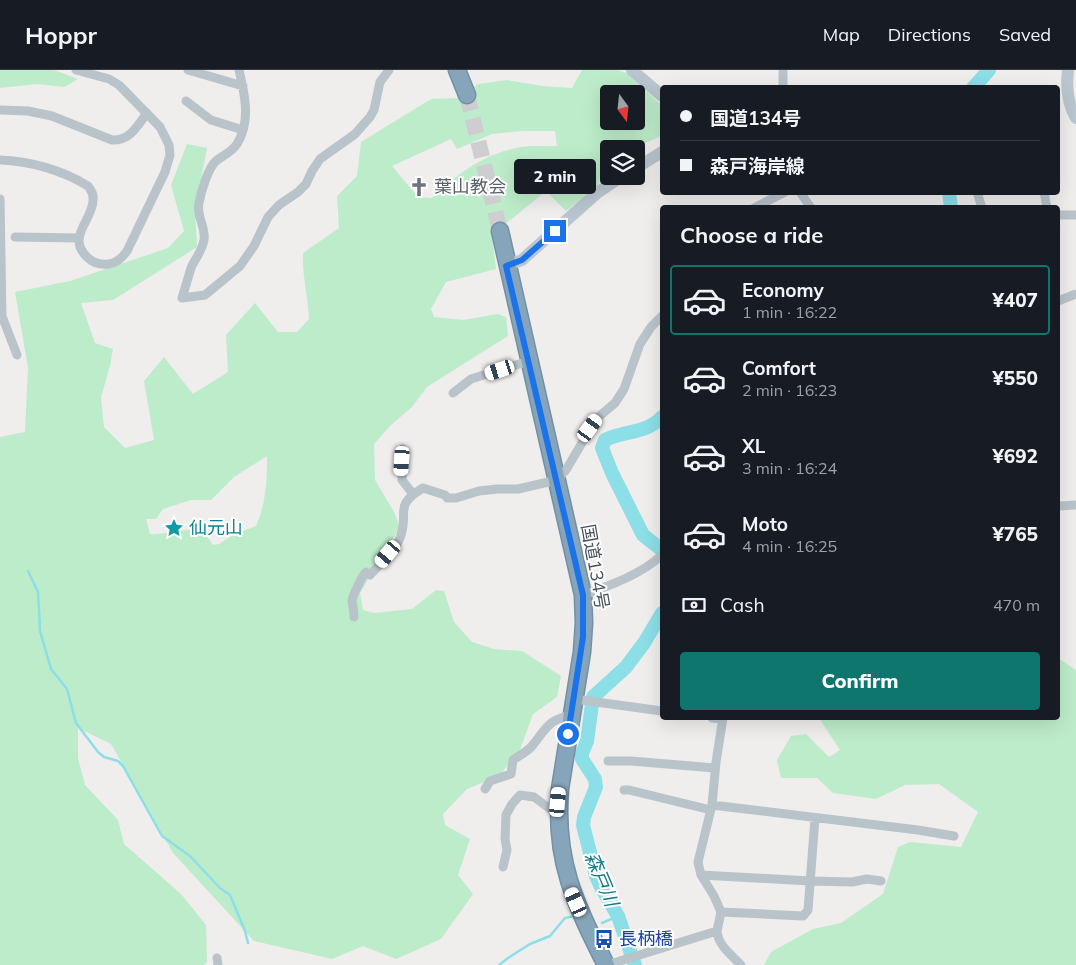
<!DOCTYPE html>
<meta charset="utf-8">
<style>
:root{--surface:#171b24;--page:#242831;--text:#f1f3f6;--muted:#9ea1a6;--line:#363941;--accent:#0f766e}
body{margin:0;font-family:Mulish,"Noto Sans JP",sans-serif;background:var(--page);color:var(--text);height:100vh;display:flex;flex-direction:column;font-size:19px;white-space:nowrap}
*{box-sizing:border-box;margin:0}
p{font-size:16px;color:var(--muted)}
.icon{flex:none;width:28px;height:28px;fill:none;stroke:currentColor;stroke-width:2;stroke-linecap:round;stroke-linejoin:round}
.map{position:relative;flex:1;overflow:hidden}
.panel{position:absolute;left:660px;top:135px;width:400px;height:515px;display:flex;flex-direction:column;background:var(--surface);border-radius:5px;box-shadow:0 5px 20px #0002}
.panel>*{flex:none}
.top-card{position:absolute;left:660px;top:15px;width:400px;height:110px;border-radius:5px;box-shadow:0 5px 20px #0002;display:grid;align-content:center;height:110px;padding:0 20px;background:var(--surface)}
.needle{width:32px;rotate:165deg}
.tools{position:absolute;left:600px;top:15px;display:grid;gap:10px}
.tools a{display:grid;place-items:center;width:45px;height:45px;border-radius:5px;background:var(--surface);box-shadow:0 5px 20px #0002;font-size:25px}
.end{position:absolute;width:22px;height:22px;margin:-11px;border:6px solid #1a73e8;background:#fff;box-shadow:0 0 0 2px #fff}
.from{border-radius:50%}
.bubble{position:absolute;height:35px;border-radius:5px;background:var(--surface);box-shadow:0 5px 20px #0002;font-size:16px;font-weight:800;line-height:35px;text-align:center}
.car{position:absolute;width:15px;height:30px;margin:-15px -8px;border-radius:6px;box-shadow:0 0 4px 1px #0007;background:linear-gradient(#fff 24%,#345 0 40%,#fff 0 76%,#345 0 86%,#fff 0)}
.top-card b{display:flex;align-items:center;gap:18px;height:48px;font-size:19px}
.top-card b+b{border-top:1px solid var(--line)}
.top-card i{width:12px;height:12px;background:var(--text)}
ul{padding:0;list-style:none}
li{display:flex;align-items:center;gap:15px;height:70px;margin:0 10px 8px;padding:0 10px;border:2px solid transparent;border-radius:5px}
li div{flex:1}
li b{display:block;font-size:19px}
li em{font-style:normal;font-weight:800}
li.selected{border-color:var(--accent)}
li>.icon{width:45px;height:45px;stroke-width:1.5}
h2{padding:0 20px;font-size:22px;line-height:60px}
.pay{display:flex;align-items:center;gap:12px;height:55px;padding:0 20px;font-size:19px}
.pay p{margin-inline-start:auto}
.primary-button{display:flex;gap:10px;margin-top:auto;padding:10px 20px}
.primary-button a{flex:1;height:58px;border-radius:5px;background:var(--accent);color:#fff;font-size:20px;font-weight:800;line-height:58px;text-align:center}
header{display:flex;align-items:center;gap:30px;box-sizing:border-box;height:70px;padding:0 25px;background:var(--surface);border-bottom:1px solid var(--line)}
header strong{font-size:24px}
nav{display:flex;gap:28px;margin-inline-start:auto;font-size:18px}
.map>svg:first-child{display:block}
</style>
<header>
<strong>Hoppr</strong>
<nav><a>Map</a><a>Directions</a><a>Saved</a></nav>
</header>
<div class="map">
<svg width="1076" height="895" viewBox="0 0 1076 895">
<rect width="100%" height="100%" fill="#f0eded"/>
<!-- green -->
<path fill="#bdecca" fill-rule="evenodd" d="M0,0H54L78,9L64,17L37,14L0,18Z
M582,0H618L629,4L662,36V66L631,79H609V87L603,90L598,116L566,141L546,121L492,165L496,199L446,212L431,239L434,247L463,250L498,244L506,247L508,266L427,317L412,337L391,355L374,374L375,410L394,442L400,457L360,523L363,540L374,543L412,539L436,520L444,521L454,552L472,572L494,579L522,581L561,606L557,627L533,644L520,680L499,706L467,719L443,744L445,755L470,769L458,805L473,824L441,869L396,889L363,876L332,889L254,871L173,783L111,674L78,658V688L85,715L118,750L124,774L181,824L206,855L207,892L204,895H0V367L25,362L28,298L15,222L70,211L168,178L184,161L171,115L187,74L207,78L195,141L197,177L113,230L81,233L95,273L113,279L110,296L101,327L104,357L125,378L154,370L144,311L164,287L193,324L228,302L226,265L255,233L278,262H297L309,249C308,227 302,205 303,183L339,158L337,126L357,106L361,72L431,29L460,28L478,14L507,10L543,16L572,18ZM609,24H636V51H609ZM522,61H555L557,76C546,77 534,75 522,77C485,83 458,103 432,128L418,127L392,96L451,69L457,79L492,64ZM267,386C267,411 266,434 256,456L233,465L219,474L213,475C211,472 208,468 206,465C191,453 167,466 150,464L146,449H156L163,439L191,430H211L234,407Z
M1058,588L1076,600V895H764L771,882L813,859L841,853L883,824L898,777L910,772L961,777L978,742L939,714L905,715L876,729L833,723L817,708H781L777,690L791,666L806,664L829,687L840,680L819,648H1058Z"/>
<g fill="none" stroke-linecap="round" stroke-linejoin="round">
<!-- stream -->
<path stroke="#8cdee7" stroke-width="2.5" d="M28,501L38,522L40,561L51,599L67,619L76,653L98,682L104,687L118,691L123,696L162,766L190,786L220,818L230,825L245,861L248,873
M602,853L618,846
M499,895L508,888L530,874L550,866L565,848L575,846"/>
<!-- river -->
<path stroke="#8cdee7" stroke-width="14" d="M973,18L989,0
M949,122L951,138
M662,347C646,364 625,360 605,370L602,378L612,403L643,465L662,480
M635,895L618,846L602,819L596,806L583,755L584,747L596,717L595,709L582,689V683L587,671L593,627L626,597L644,573L662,543"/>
<!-- highway-tunnel -->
<path stroke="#ceced0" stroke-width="16" stroke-dasharray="16 8" stroke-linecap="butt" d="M467,25L500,161"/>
<!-- highway casing -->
<g stroke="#7290a6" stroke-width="19">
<path id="highway" d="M457,0L467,25
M500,161L583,525L584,553L582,582L560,719C554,791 575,833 606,895"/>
</g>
<!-- street -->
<path stroke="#b9c3ca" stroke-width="9" d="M188,0L243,16
M239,0C245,25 251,51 237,74C231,83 223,85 216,91C208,98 201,122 199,133C196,146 206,157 204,170C202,181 195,189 191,198C188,208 185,218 182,228L205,225L240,196L254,176L268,147L279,135L298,122L306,114L312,101L320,89L355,64L370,47L374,40L380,12L389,0
M783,0V18
M186,31L211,50L243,60
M0,40L28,41L52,46L112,70C130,71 137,56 147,43
M0,90C30,91 62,100 88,116C91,120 94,124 93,130C93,150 66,167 87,187C93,193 101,195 109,194C117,193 122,188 127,181L165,102L170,85L169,75L160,57L119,15L109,9L76,0
M800,122L811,138
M977,122L982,138
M1044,122L1047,138
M0,129L2,246L17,285
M754,138L785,122
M1058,145H1076
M15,167L79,168
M1058,231L1076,224
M453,323L471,309L529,291
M403,379L402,410L413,424
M1058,436L1076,435
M583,525C611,515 640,505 662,485
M354,547C354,541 353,536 352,531C352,527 363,504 366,502L370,505C380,494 394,482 400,468C410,443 392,436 423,418L445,425L447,428H456L479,421L497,419H518L557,410L566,400L596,349L615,333L624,319L640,274L651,257L662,246
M574,629L662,641
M712,648L723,649
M608,691H631L715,698
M485,719L490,711L511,704L513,690C520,685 527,682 532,676C546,659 547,650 572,645
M624,720H629L711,740
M712,735L918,760L954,766
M503,797L507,780L505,769L506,745L512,734L520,725L534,727L557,744
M701,805L810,811L852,812L867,809L881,811
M721,842L803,846L808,840L815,748
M717,861C718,876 732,885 741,895
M217,888L218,895
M607,895L717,861L721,842L714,826L701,805L698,792L712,735L716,692L723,648"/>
<!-- secondary -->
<path stroke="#b9c6cf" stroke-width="12" d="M632,0L662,26
M1068,0C1066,17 1067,33 1076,48
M636,98L662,82
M506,196L522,190L597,123L622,106"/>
<!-- highway -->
<use href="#highway" stroke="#87a5ba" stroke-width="16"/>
</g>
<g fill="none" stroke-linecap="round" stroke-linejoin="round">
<!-- route -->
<path stroke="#1a73e8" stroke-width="6" d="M555,161L522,190L506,196L583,525V567L568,664"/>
</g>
<!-- icons -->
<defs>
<g id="church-bare" transform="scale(1.5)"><path d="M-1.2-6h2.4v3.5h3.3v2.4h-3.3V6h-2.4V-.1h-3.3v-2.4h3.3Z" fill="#6b7280" stroke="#fff" stroke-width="2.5" paint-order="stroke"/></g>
<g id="sight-bare" transform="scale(1.5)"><path d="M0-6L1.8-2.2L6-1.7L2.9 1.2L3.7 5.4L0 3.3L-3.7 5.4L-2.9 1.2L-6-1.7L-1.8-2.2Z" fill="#0f9aa8" stroke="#fff" stroke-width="2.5" paint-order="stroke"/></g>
<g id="bus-bare" transform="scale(1.5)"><path d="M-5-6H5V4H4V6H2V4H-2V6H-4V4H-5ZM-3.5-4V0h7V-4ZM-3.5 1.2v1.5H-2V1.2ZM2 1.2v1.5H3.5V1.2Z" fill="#1a4fb4" stroke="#fff" stroke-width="2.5" paint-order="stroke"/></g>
</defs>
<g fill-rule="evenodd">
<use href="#church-bare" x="419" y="117"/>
<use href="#sight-bare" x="174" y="458"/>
<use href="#bus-bare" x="604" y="869"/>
</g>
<g text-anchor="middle" stroke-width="4" stroke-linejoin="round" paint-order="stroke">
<!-- worship labels -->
<g font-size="18" fill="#5b616d" stroke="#fff" text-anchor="start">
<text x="434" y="123">葉山教会</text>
</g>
<!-- culture labels -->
<g font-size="18" fill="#0d838f" stroke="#fff" text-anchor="start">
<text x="189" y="464">仙元山</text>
</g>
<!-- street labels -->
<g font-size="18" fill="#46525a" stroke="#fff">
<text transform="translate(595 497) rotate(80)" y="6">国道134号</text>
</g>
<!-- transit labels -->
<g font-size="18" fill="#164399" stroke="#fff" text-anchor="start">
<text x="619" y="875">長柄橋</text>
</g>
<!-- water labels -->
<g font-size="19" font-style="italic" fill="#127e8b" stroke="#fff">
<text transform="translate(602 809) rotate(67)" y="7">森戸川</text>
</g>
</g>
</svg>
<div class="tools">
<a><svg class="needle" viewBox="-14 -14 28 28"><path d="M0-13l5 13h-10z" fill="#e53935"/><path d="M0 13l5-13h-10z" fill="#9ea1a6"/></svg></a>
<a><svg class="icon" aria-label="layers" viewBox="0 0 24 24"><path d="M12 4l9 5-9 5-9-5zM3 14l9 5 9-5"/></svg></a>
</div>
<i class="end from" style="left:568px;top:664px"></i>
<i class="end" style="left:555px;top:161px"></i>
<div class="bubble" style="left:514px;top:89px;width:82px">2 min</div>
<i class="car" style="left:500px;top:300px;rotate:252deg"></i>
<i class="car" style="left:590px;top:358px;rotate:36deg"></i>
<i class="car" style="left:402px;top:391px;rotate:184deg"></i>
<i class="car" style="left:388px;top:484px;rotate:220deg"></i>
<i class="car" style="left:558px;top:732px;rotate:5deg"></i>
<i class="car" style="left:576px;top:832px;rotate:336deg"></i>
<div class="top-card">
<b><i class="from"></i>国道134号</b>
<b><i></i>森戸海岸線</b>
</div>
<section class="panel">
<h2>Choose a ride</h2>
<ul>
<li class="selected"><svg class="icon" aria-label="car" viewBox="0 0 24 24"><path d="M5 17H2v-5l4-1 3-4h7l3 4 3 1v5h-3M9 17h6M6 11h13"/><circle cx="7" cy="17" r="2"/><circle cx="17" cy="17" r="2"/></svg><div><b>Economy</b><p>1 min · 16:22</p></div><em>¥407</em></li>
<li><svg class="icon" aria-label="car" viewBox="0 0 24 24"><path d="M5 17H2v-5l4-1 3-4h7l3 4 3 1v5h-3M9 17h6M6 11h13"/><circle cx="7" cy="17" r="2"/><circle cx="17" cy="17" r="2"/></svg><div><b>Comfort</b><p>2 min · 16:23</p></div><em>¥550</em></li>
<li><svg class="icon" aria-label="car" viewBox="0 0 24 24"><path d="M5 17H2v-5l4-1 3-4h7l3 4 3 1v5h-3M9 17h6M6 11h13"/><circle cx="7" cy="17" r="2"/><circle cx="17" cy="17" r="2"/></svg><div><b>XL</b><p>3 min · 16:24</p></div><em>¥692</em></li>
<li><svg class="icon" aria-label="car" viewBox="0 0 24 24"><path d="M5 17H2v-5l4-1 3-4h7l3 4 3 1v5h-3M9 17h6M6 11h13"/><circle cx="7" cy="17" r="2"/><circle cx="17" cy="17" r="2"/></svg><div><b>Moto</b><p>4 min · 16:25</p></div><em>¥765</em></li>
</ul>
<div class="pay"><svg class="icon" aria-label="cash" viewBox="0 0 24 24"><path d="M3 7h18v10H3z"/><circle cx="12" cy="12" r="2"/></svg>Cash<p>470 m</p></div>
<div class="primary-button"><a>Confirm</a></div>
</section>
</div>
